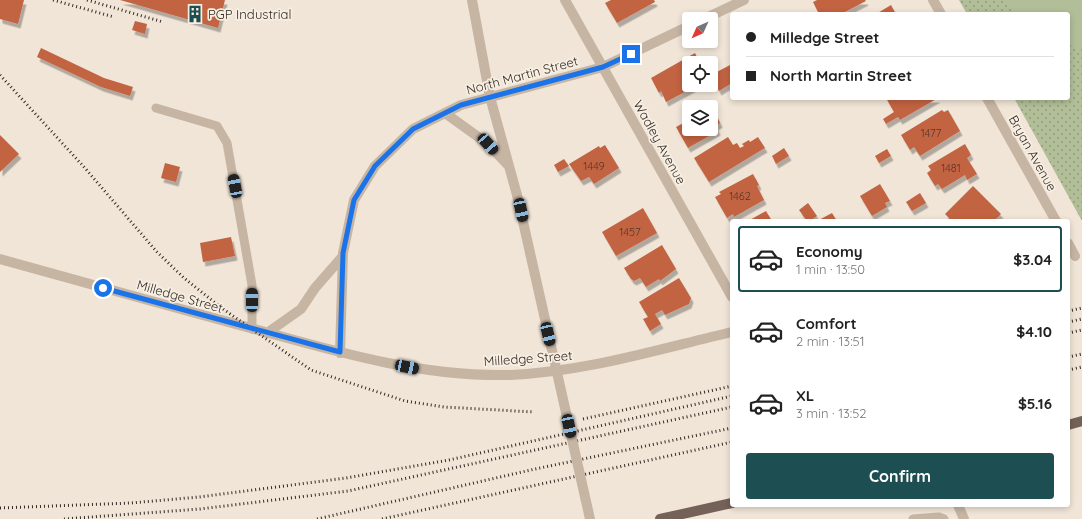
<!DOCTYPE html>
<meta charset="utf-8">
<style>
:root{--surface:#fff;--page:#f6f6f6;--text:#222;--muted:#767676;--line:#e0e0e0;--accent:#1d4e52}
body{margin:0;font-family:Quicksand,sans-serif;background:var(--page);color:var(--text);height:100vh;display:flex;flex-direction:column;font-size:15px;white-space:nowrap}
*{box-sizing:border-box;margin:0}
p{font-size:13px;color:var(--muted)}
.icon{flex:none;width:22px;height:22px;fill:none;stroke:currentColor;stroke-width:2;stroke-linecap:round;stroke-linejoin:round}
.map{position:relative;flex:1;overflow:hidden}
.details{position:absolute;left:730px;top:219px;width:340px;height:288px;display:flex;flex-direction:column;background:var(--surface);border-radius:4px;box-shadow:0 2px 6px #0003}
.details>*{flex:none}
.top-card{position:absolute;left:730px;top:12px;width:340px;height:88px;border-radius:4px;box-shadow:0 2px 6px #0003;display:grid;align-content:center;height:88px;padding:0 16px;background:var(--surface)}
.needle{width:26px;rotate:225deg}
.buttons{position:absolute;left:682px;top:12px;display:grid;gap:8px}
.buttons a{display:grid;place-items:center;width:36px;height:36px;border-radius:4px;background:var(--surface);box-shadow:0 2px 6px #0003;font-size:20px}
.end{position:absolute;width:18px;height:18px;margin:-9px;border:5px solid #1a73e8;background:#fff;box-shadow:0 0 0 2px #fff}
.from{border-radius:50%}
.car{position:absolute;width:12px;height:24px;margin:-12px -6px;border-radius:5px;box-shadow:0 0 3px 1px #0007;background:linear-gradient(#222 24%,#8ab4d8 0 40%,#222 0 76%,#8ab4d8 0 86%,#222 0)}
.top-card b{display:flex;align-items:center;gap:14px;height:38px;font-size:15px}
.top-card b+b{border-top:1px solid var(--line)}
.top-card i{width:10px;height:10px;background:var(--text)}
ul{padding:7px 0 0;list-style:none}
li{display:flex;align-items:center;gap:12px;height:66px;margin:0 8px 6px;padding:0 8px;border:2px solid transparent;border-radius:4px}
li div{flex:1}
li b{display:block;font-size:15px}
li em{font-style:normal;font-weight:700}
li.on{border-color:var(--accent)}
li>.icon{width:36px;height:36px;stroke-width:1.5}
.action{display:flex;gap:8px;margin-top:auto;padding:8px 16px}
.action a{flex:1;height:46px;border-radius:4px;background:var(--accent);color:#fff;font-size:16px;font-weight:700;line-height:46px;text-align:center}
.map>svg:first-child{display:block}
</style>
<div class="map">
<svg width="1082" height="519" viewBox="0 0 1082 519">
<defs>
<pattern id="park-dots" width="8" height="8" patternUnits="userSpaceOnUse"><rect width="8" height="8" fill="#b1be98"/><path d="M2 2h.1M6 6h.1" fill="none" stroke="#919b7c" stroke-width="1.8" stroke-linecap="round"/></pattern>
<filter id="shadow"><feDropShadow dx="2.5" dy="4.5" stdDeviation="0" flood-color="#0004"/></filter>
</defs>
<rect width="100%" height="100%" fill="#f0e5d7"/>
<!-- park -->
<path fill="url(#park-dots)" d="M959,0H1082V221L1014,98H1068V14H967Z"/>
<!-- pitch -->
<path fill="#b1be98" d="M1003,0H1082V49L1068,43V14H1020Z"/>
<!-- building -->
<path fill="#c26443" filter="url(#shadow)" d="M0,0H24L18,24L0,19Z
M120,0H225L218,28Z
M611,0H654L655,2L617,23L605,3Z
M817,0H865L866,1L841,14H819L813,2Z
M891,5L896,14H876Z
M135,21L147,24L145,34L132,30Z
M41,48L104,78L133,87L130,96L101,87L37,57Z
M695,53L700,63H689V85H698L666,102L661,91L659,93L651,78Z
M732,64V83L719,91L711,75Z
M886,98H938L900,120L898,117L886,124L883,119L894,112Z
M710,102L720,123L716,126L718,131L688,148L676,127L689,120V129H711V107H702Z
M942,110L944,112L948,110L960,131L920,156L914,147L910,150L901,135Z
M0,135L19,154L0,172Z
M728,137L733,145L737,143L740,148L744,146L742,144L749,140L750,142L758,137L765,148L709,182L694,158Z
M965,144L971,155L967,158L977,174L967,180L965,175L942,189L938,184L935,186L927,173L931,170L928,166Z
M605,145L619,168L594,184L589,177L581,181L569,164L599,146L600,148Z
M784,148L789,156L776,164L772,156Z
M887,149L891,156L879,163L875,156Z
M564,159L569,166L558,172L554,165Z
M165,163L180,167L176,182L161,178Z
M753,174L759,185L757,186L764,200L734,217L733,214L727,218L715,197L721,194L719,192Z
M880,184L890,201L885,203L887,207L872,216L860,196Z
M973,186L1001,214L994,221H952L945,214Z
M920,193L926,203L912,211L906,202Z
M808,203L817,216L810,221H807L799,210Z
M643,208L657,233L616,256L602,232Z
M766,211L772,221H748Z
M832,213L837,221H817Z
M231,237L235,256L203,262L200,243Z
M662,245L676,269L660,281L659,279L646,287L640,278L634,281L631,279L624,268Z
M679,278L691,298L689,304L665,315L662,310L655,314L661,324L650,331L643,319L648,317L639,302Z"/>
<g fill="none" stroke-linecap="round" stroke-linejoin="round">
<!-- lane -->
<path stroke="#c7b5a4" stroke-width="9" d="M156,108L217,126L227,143L252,285V329
M913,519L939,517L944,519"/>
<!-- street -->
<path stroke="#c7b5a4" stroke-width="10" d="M472,0L490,97L517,195
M565,0L732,297
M933,0L941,14
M704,19L744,0
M987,98L1056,221
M445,113L488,144L509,166
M1068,243L1075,256
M0,259C90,284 179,309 269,333C348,355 427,377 510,375C585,372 659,349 732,332
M267,333L301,309L315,288L343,256
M340,353L343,253L354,200L375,166L413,129L461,105L603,67L689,26
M958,505L964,519"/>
<!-- primary -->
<path stroke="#746157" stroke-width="10" d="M1068,425L1082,421
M660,519L732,503"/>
<!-- rail -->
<path stroke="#332a25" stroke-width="3" stroke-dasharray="1 3" stroke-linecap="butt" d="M53,0L114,17
M87,0L163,22
M0,75L84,167L157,252L184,278L223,309L311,370L405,401L444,407L534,412
M1068,311L1082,308
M1068,322L1082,319
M1068,333L1082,330
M1068,357L1082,354
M1068,370L1082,367
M583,419L732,386
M0,508L131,503L199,497L346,478L449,460L732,396
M64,519L200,509L348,491L732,407
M317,519L535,469L732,428
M382,519L732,442"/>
<!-- street-bridge -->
<path stroke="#c7b5a4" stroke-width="10" d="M517,195L590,519"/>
</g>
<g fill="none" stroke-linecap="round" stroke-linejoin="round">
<!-- route -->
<path stroke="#1a73e8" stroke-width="5" d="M103,288L340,352L343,253L354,200L375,166L413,129L461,105L603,67L631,54"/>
</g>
<!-- icons -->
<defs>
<g id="building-bare" transform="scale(1.38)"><path d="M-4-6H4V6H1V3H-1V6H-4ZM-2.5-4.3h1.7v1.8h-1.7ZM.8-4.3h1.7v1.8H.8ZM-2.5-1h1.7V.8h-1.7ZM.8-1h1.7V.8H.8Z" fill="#1d4e52" stroke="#f8efe3" stroke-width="2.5" paint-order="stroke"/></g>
</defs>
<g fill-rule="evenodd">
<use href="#building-bare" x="195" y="14"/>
</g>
<g text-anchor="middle" stroke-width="3.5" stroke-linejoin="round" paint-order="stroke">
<!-- number labels -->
<g font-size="11" fill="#57382c">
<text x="931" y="137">1477</text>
<text x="594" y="170">1449</text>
<text x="951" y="172">1481</text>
<text x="740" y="200">1462</text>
<text x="630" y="236">1457</text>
</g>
<!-- poi labels -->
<g font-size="13" fill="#332a25" stroke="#f8efe3" text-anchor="start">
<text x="208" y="19">PGP Industrial</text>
</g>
<!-- street labels -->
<g font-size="13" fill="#332a25" stroke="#f8efe3">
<text transform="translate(522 75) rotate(-15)" y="5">North Martin Street</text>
<text transform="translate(660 142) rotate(61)" y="5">Wadley Avenue</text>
<text transform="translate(1033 153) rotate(61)" y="5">Bryan Avenue</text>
<text transform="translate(180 296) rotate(16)" y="5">Milledge Street</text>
<text transform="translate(528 358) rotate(-4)" y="5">Milledge Street</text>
</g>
</g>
</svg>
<div class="buttons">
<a><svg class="needle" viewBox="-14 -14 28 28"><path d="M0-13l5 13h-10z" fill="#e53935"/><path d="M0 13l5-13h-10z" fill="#767676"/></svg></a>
<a><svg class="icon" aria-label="locate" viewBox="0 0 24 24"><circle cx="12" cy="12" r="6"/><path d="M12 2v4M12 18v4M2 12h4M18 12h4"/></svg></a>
<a><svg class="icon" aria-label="layers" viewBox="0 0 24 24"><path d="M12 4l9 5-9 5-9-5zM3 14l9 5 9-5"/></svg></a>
</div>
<i class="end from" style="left:103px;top:288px"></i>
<i class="end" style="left:631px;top:54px"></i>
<i class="car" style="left:488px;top:144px;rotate:138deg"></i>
<i class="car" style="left:235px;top:186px;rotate:349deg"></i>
<i class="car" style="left:521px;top:210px;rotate:168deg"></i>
<i class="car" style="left:252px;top:300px;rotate:0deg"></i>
<i class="car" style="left:548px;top:334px;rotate:167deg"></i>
<i class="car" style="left:407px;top:367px;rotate:102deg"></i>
<i class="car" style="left:569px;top:426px;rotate:168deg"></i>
<div class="top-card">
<b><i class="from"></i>Milledge Street</b>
<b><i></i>North Martin Street</b>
</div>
<section class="details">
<ul>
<li class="on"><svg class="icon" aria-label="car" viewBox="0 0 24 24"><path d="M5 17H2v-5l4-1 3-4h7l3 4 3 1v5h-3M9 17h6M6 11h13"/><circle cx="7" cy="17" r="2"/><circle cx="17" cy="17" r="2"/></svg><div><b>Economy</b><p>1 min · 13:50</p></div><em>$3.04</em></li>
<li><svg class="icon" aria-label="car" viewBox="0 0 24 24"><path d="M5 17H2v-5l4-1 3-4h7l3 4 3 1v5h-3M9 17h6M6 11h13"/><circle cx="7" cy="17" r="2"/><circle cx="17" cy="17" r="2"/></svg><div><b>Comfort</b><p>2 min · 13:51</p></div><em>$4.10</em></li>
<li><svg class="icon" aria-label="car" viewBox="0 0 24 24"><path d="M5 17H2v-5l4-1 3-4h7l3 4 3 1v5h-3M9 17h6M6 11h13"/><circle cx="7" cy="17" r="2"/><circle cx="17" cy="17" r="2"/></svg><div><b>XL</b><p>3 min · 13:52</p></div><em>$5.16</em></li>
</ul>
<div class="action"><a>Confirm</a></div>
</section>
</div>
